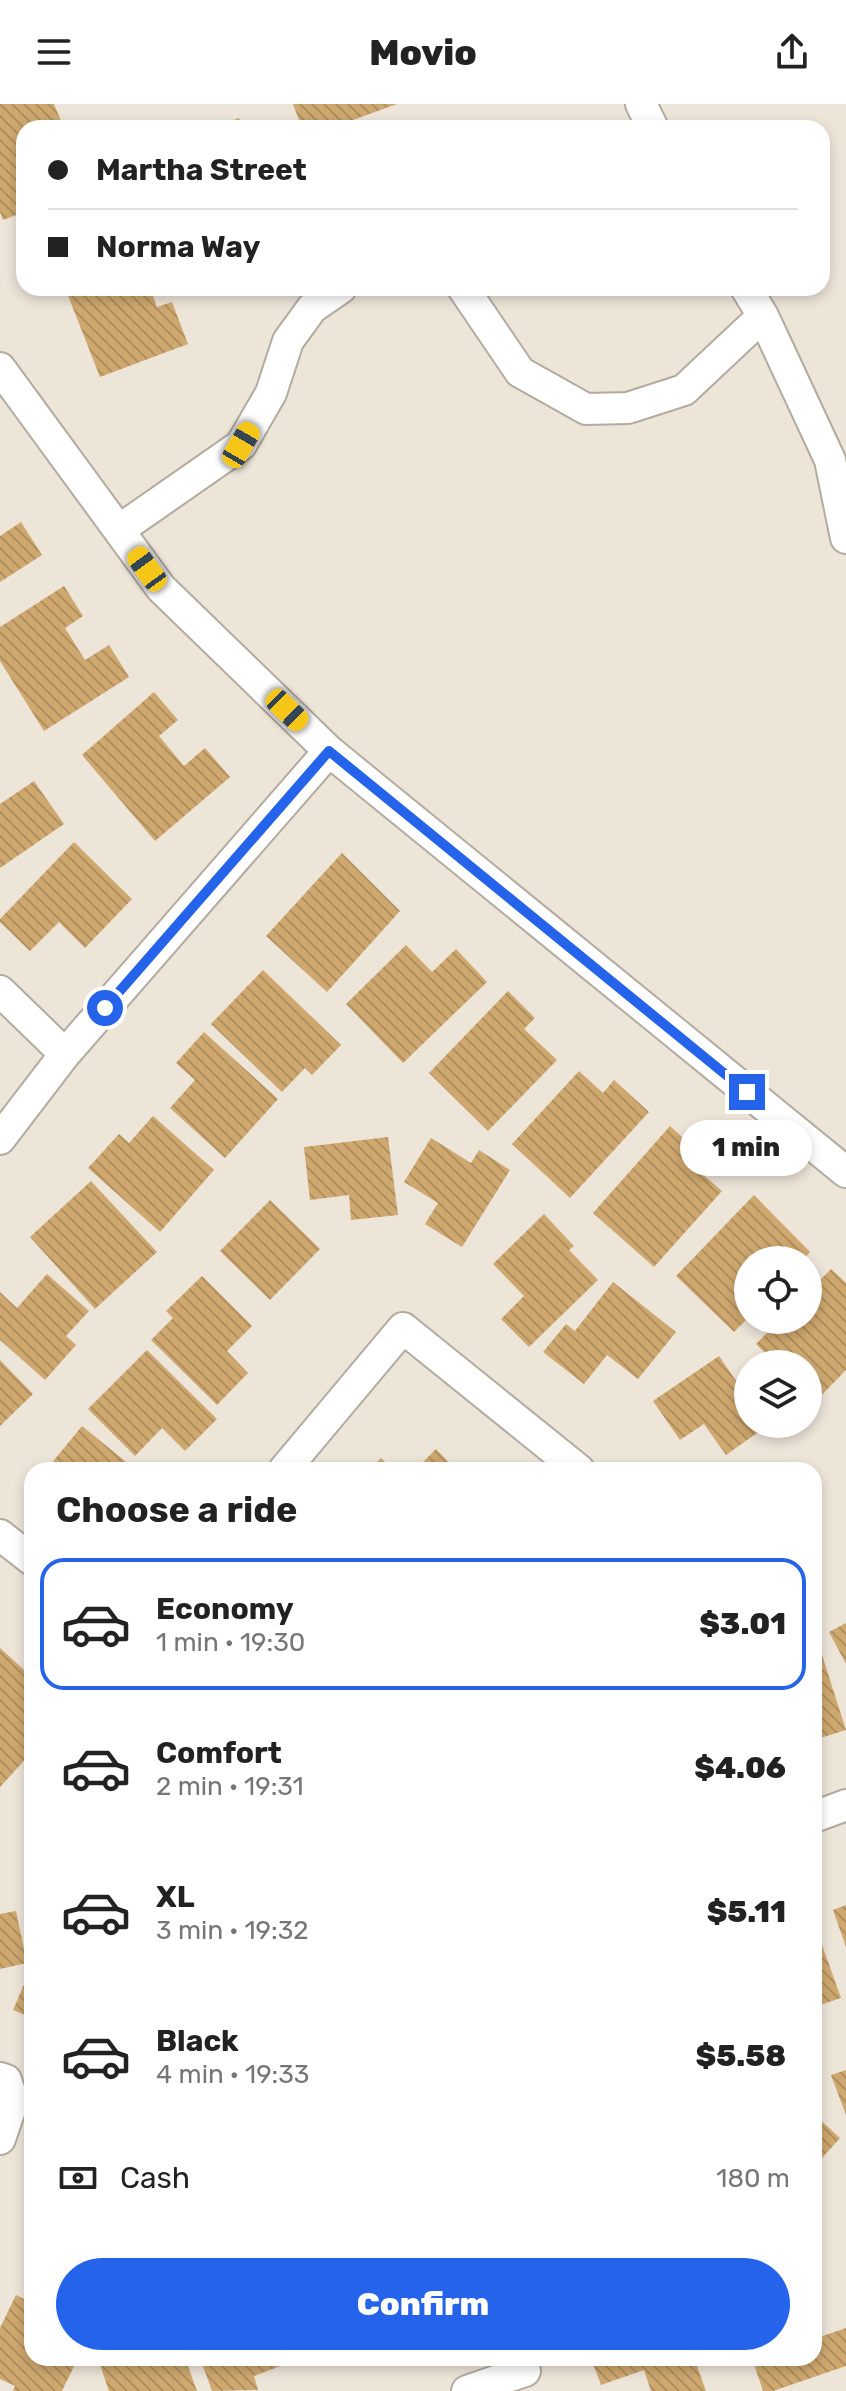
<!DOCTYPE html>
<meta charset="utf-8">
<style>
:root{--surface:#fff;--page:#f6f6f6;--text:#222;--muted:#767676;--line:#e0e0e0;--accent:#2563eb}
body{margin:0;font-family:Rubik,sans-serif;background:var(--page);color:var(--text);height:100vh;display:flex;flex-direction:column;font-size:30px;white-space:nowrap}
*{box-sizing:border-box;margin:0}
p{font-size:26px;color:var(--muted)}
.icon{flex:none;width:44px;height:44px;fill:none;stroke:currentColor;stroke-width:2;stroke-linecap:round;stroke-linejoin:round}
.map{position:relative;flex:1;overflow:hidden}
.sheet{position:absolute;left:24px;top:1358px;width:798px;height:904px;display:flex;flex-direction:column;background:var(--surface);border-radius:24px;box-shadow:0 4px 12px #0003}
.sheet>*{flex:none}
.hud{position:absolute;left:16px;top:16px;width:814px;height:176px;border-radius:24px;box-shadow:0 4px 12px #0003;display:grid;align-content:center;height:176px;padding:0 32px;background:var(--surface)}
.buttons{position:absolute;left:734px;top:1142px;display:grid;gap:16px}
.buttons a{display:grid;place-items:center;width:88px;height:88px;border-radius:50%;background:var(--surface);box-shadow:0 4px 12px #0003;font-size:40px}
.end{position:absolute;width:36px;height:36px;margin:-18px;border:10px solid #2563eb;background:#fff;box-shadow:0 0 0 4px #fff}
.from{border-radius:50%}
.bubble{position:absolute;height:56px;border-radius:28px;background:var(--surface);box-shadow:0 4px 12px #0003;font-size:26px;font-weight:800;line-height:56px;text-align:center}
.car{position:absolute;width:24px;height:48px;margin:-24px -12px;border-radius:10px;box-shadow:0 0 6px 2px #0007;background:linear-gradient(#f5c518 24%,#345 0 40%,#f5c518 0 76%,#345 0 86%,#f5c518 0)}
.hud b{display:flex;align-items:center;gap:28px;height:76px;font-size:30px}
.hud b+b{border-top:2px solid var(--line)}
.hud i{width:20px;height:20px;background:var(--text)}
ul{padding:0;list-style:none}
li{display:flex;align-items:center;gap:24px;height:132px;margin:0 16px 12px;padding:0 16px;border:4px solid transparent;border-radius:24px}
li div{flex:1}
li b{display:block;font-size:30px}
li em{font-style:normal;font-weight:800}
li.on{border-color:var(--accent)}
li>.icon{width:72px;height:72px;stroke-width:1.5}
h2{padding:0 32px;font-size:36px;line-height:96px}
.pay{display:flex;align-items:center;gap:20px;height:88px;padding:0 32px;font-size:30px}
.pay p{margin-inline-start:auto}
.button{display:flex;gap:16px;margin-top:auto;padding:16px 32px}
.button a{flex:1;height:92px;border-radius:48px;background:var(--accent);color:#fff;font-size:32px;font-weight:800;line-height:92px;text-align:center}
header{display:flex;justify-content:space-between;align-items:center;height:104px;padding:0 32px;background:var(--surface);font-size:36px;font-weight:800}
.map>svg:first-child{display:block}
</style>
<header><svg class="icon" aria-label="menu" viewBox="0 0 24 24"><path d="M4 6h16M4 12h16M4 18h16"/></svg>Movio<svg class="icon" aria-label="share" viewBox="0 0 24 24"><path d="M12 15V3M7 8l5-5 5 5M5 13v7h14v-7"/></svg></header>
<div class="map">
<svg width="846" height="2287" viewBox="0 0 846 2287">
<defs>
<pattern id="building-back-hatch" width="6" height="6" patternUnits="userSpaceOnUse" patternTransform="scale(2)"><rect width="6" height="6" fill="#cfa86f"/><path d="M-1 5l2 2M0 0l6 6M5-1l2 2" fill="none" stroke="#b1905f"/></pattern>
</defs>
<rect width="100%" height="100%" fill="#eee5d9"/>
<!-- building -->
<path fill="url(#building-back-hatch)" d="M0,0H54L64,24H24V108L3,116L0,108Z
M293,0H397L331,24H302Z
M239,14L243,24H214Z
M65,184H165L152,189L157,203L172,198L188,240L100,273Z
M21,418L42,451L0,478V432Z
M64,482L83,512L65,524L85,556L109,541L129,573L44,627L0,557V523Z
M154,588L178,616L159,632L184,662L205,644L230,673L155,737L82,651Z
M34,677L64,720L0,764V700Z
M74,738L132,795L85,844L59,818L30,847L0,818V815Z
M342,749L400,807L327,888L266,832Z
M406,841L432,868L456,845L487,878L403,959L346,900Z
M263,866L341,941L312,971L305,964L282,988L211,920Z
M508,887L535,914L524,925L557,956L488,1027L429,969Z
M204,928L278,995L225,1054L170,1004L195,976L176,959Z
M579,967L603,989L614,976L649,1008L570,1094L512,1040Z
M153,1012L214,1066L160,1128L88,1064L119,1030L129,1039Z
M670,1022L702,1051L693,1062L722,1087L654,1163L593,1109Z
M388,1033L398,1111L351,1116L349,1091L310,1096L304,1043Z
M431,1034L471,1059L479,1046L510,1066L462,1143L425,1120L438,1099L404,1078Z
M91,1077L157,1148L95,1205L30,1133Z
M754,1091L810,1148L803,1156H748V1214L734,1228L676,1172Z
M270,1096L320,1145L270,1196L220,1147Z
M544,1110L574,1142L569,1146L598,1176L529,1243L501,1215L524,1192L493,1160Z
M831,1165L846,1179V1266L815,1298L808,1291V1260H776L756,1240L780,1216H808V1188Z
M47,1170L89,1207L66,1232L76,1241L45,1276L0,1236V1188L17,1204Z
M202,1172L252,1222L227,1247L248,1269L217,1301L151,1236L173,1214L166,1207Z
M613,1178L676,1228L638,1275L607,1251L584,1280L543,1248L566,1220L575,1227Z
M147,1246L217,1315L185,1347L162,1324L135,1352L88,1305Z
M719,1252L748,1294V1320H766L767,1322L726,1351L704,1320L680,1336L653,1297Z
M0,1256L33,1290L0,1322Z
M82,1322L136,1366H46Z
M436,1345L456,1366H415Z
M381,1354L393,1366H369Z
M846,1519V1560L829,1528Z
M0,1544L32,1573V1648L0,1683Z
M822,1551L846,1626L814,1636V1553Z
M846,1801V1843L833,1806Z
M16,1807L27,1859L0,1865V1810Z
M822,1841L841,1894L814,1903V1844Z
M32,1862V1914L13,1906Z
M846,1966V2011L831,1971Z
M814,2010L840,2034L814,2063Z
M16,2191L32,2199V2254H78L62,2287H13L15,2282L0,2275V2224Z
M846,2224V2262L773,2287H763L752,2254H814V2235Z
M111,2254H185L197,2287H109L99,2258Z
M200,2254H290L291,2258L254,2272L258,2286L212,2287Z
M346,2254H371L349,2262Z
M591,2254H694L706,2287H651L644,2266L601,2281Z"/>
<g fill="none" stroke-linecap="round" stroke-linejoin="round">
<!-- minor casing -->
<g stroke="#b3ab9f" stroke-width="34">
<path id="minor" d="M641,0L653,24
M463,184L520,268L586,305L628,304L684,286L763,212
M746,184L763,212L830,356L846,434
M0,264L161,484L329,647L846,1068
M119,426L241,341L271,289L288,237L312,204L341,184
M0,887L65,950
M0,1035L65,950L329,647
M284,1366L403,1224L579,1366
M0,1431L32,1456
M814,1713L846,1701
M0,1974L6,1976L13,1997L0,2035
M467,2287L525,2267"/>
</g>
<!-- minor -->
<use href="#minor" stroke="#fff" stroke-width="30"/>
</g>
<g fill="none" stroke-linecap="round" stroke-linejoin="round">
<!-- route -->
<path stroke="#2563eb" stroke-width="10" d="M105,904L329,647L747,988"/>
</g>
</svg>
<div class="buttons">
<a><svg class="icon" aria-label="locate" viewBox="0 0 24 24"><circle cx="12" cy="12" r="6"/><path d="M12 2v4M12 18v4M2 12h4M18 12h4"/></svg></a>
<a><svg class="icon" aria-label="layers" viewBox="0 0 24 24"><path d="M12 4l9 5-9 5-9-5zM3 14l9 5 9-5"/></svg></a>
</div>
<i class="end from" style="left:105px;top:904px"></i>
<i class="end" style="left:747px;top:988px"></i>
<div class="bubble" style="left:680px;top:1016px;width:132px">1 min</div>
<i class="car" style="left:241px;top:341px;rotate:30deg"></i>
<i class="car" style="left:147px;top:465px;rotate:324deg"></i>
<i class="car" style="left:287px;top:606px;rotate:134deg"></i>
<div class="hud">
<b><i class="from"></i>Martha Street</b>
<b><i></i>Norma Way</b>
</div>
<section class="sheet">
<h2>Choose a ride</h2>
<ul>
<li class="on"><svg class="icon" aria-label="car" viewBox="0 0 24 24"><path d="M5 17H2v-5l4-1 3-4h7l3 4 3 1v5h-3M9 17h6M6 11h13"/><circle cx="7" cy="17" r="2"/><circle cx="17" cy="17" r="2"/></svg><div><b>Economy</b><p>1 min · 19:30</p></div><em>$3.01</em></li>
<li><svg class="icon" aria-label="car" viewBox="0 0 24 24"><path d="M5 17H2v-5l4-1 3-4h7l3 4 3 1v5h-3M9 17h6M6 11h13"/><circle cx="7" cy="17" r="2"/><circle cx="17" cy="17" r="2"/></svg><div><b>Comfort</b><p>2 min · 19:31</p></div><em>$4.06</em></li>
<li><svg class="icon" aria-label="car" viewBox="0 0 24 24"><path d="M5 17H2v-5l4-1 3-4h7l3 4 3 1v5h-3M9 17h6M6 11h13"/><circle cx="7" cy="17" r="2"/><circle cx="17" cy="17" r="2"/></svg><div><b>XL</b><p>3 min · 19:32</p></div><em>$5.11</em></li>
<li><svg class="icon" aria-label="car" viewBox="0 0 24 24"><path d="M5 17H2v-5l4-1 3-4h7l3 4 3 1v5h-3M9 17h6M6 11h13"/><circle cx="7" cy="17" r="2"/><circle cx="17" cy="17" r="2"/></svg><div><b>Black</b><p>4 min · 19:33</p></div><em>$5.58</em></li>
</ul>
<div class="pay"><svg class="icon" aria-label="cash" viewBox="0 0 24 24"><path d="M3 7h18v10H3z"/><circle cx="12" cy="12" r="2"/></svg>Cash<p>180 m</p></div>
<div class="button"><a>Confirm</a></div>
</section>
</div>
